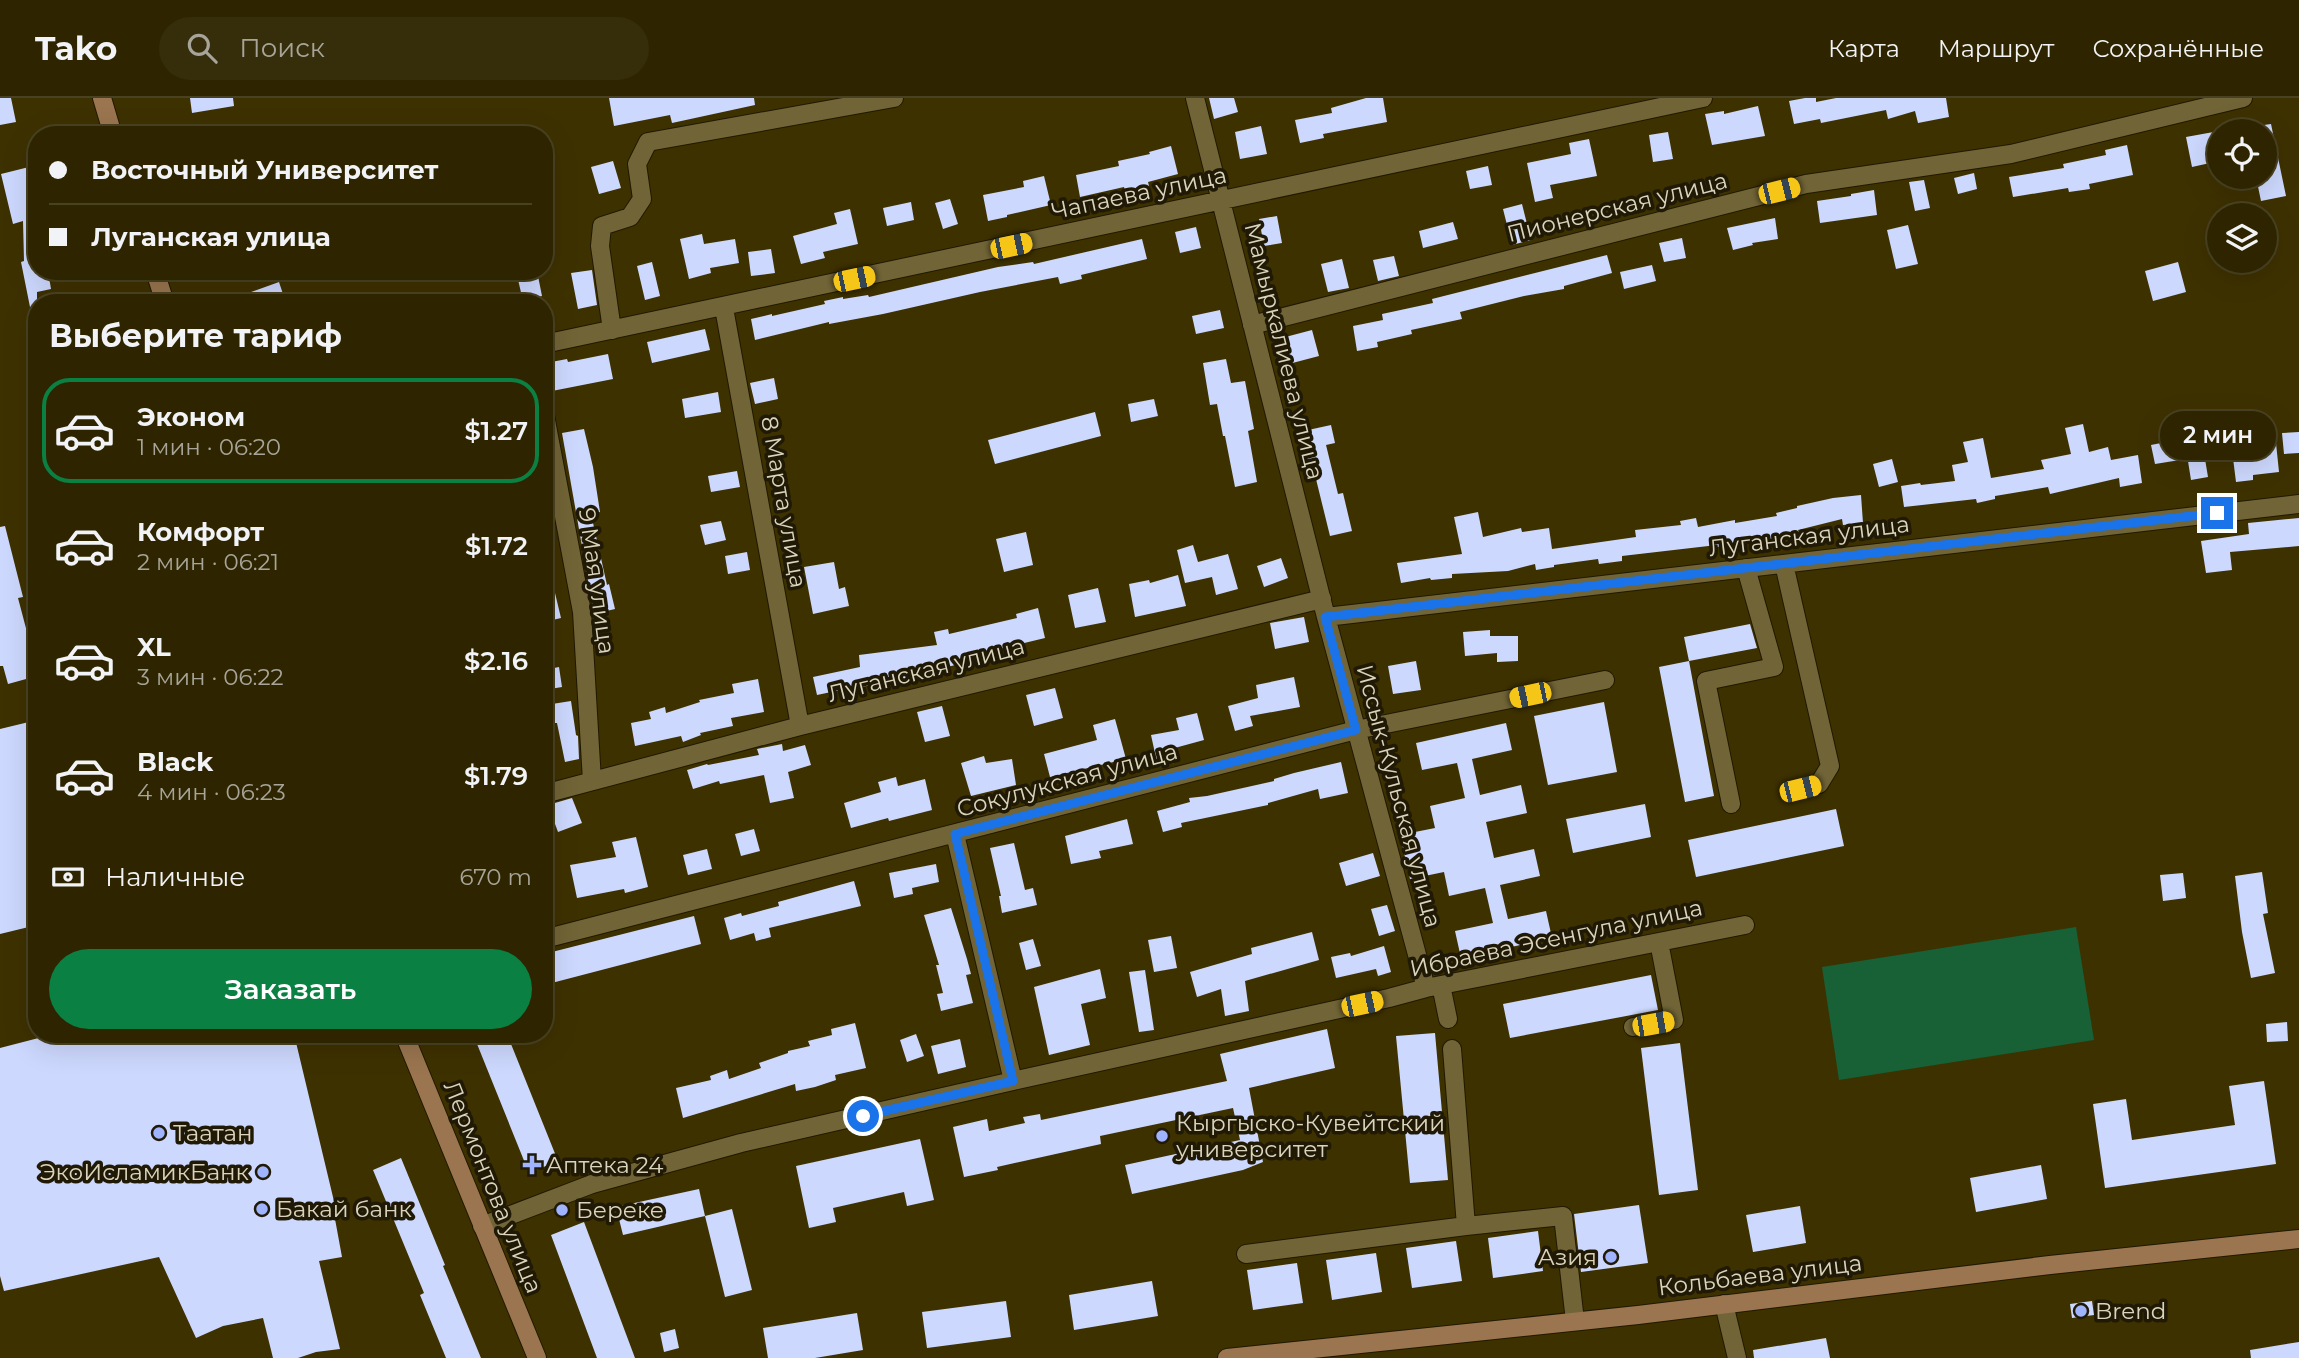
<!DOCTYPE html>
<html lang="ru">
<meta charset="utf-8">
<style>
:root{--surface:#2e2500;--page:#362d0a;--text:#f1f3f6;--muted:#a7a599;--line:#494222;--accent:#0b8043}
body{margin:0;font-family:Montserrat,sans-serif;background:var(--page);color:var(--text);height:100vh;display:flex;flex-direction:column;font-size:26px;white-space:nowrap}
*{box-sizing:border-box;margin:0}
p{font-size:23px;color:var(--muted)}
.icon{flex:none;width:38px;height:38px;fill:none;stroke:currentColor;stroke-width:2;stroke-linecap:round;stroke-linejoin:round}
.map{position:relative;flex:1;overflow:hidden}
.panel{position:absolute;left:28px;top:196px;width:525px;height:749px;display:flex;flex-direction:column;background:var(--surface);border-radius:28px;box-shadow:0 7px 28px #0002,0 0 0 2px var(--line)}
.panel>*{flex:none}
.guide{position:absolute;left:28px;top:28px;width:525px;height:154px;border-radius:28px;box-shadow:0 7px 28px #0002,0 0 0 2px var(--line);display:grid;align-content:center;height:154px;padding:0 21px;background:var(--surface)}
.controls{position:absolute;left:2207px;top:21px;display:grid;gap:14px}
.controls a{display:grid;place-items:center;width:70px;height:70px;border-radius:50%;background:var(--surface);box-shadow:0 7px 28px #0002,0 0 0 2px var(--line);font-size:35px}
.end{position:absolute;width:32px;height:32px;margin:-16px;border:9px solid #1a73e8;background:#fff;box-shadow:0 0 0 4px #fff}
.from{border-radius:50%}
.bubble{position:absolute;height:49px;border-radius:24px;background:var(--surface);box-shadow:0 7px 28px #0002,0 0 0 2px var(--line);font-size:23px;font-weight:600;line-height:49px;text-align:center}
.car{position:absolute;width:21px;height:42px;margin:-21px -10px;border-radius:9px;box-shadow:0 0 5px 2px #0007;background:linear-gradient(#f5c518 24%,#345 0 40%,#f5c518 0 76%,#345 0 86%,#f5c518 0)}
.guide b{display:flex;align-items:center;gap:24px;height:66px;font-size:26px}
.guide b+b{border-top:2px solid var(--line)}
.guide i{width:18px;height:18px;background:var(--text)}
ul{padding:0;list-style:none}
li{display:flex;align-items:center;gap:21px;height:105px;margin:0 14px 10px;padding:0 7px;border:4px solid transparent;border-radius:28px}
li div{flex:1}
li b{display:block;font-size:26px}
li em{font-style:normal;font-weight:600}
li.active{border-color:var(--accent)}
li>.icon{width:63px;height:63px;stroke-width:1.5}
h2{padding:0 21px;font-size:32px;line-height:84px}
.pay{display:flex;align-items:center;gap:18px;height:77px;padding:0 21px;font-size:26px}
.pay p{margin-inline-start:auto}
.primary-button{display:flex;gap:14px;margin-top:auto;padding:14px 21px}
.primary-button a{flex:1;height:80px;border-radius:42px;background:var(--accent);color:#fff;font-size:28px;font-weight:600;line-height:80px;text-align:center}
header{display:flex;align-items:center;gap:42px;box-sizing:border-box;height:98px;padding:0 35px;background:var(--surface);border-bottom:2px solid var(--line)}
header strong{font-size:33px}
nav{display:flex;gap:38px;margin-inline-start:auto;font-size:24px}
.search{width:490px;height:63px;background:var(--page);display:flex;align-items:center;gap:18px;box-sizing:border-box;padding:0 24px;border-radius:38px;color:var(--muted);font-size:26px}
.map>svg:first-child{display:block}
</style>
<header>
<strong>Tako</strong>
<div class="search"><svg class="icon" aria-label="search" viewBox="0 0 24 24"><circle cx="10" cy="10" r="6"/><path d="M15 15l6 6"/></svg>Поиск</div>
<nav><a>Карта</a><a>Маршрут</a><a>Сохранённые</a></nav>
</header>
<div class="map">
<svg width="2299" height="1260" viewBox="0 0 2299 1260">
<rect width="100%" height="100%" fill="#3e3100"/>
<!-- green -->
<path fill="#186036" d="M2076,829L2094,942L1839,982L1822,869Z"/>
<!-- building -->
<path fill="#cdd8fe" d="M0,0H11L16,24L0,27Z
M190,0H233L234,8L192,15Z
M609,0H754L755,7L672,25L670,17L614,28Z
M1209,0H1234L1238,14L1214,21Z
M1366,0H1383L1387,24L1323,36L1324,40L1300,45L1295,22L1332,15L1331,10Z
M1805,0H1816V4L1836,0H1946L1949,19L1918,25L1915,13L1888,21L1886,12L1821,25L1820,21L1794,26L1789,3Z
M1758,8L1765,38L1712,47L1705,16L1724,13V16Z
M2271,26L2286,98L2261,103L2256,79H2264V27Z
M1261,28L1267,56L1240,61L1235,34Z
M2219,33V63L2192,69L2186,39Z
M1668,34L1673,61L1653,64L1649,37Z
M1589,41L1597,78L1550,87L1553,100L1535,104L1527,65L1571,56L1569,45Z
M2127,47L2133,77L2089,86L2090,91L2069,94L2068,90L2013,99L2009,79L2064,70L2063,66L2106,57L2105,52Z
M1171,48L1178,76L1148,84L1149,88L1125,93L1124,89L1080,99L1076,77L1119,68L1118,63L1150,56L1149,54Z
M613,63L621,90L599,96L591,69Z
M37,67V173H48L51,191L37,194V208L30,209L21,164L24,163L23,123L13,126L1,76Z
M1488,68L1492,87L1470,91L1466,73Z
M1974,75L1977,91L1958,96L1954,80Z
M1044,78L1051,107L1007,117V119L988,123L983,97L1024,89L1023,83Z
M1924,82L1930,110L1915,113L1909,84Z
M1874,92L1877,117L1820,125L1817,103L1851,98V96Z
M950,101L958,126L943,131L935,105Z
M911,104L914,122L887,128L883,110Z
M1522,106L1531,142L1512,147L1503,111Z
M850,111L858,146L823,154L825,160L801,166L793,138L837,126L834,115Z
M1277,118L1282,145L1264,148L1259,121Z
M1775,120L1778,141L1752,145L1753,147L1733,152L1727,130Z
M1453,124L1458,141L1423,150L1419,133Z
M1908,127L1918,166L1896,171L1887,132Z
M1196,129L1201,150L1180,155L1175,134Z
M702,136L704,146L735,141L739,165L710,170L711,175L689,181L680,141Z
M1682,140L1686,160L1664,164L1659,145Z
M1142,141L1147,161L1081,177L1082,181L1060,186L1058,179L980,194L883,216L829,226V224L755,242L751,221L772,216V218L825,206L824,203L843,199V201L868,197L869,199L998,169L1033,164L1034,166Z
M771,151L775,175L751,178L748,154Z
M1607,157L1612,175L1564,188V191L1524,198L1460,214L1462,221L1411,232L1412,236L1377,244L1378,249L1357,253L1353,228L1383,222L1382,216L1433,205L1432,201Z
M1394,158L1399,178L1378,183L1373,162Z
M1342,161L1349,190L1328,194L1321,166Z
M652,164L660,198L645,202L637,168Z
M2178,164L2186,194L2153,203L2145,173Z
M1652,167L1656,183L1624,191L1620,174Z
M592,172L597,207L578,211L571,175Z
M516,173H537L542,198L523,203Z
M279,184L286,205H226V203Z
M1220,212L1224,230L1196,236L1192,218Z
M705,231L710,252L652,265L647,244Z
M1312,232L1319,258L1281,268L1274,242Z
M608,256L613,281L552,293L546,265L567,261L568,264Z
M1226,261L1231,285L1245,283L1254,331L1248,333L1257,384L1235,389L1225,338H1223L1217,306L1210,307L1203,265Z
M774,280L778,301L755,306L750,285Z
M718,294L721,314L685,320L682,301Z
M1154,301L1158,318L1131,324L1128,306Z
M1095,314L1101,338L995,366L988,342Z
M2083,326L2089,354L2108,349L2111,362L2138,357L2142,385L2120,389L2119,380L2050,396L2048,389L1995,398V401L1977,405L1976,401L1904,409L1901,388L1920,385L1921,387L1955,383L1952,367L1968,364L1963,344L1983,340L1991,380L2044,371L2041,362L2071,356L2065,330Z
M1331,327L1335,345L1326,347L1338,396L1343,395L1352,433L1330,438L1315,377L1312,378L1299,334Z
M584,331L593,369L600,414L591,416L607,487L609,486L615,511L594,516L562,335Z
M2299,334V355L2284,356L2282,335Z
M2176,342L2180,362L2155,366L2151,347Z
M2276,345L2279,374L2253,377V382L2236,384L2233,360L2259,357L2258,347Z
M2204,355L2208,379L2191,382L2187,357Z
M1892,361L1898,384L1879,389L1873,366Z
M737,373L740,389L711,394L708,378Z
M1861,397L1863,425L1843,427L1842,421L1798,432L1799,435L1747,446L1746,444L1717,449V447L1622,458V463L1599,466L1598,461L1554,467V469L1536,472L1535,466L1508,473L1452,476V480L1431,482L1430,480L1401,485L1397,465L1462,456L1454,419L1478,414L1483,439L1521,430L1522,434L1549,430L1552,451L1636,439L1635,432L1681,427L1680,423L1696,420L1698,429L1735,422V425L1777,418L1776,415L1797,410V408L1833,400Z
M2299,420V448L2230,454L2232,472L2206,475L2201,443L2249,436L2248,425Z
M721,423L726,442L705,447L700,427Z
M5,428L23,499L18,500L37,572V578L8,586L3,568H0V429Z
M1026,434L1033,467L1004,474L996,441Z
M1193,447L1198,464L1228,456L1238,491L1216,497L1212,479L1185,485L1177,452Z
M747,454L750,472L728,476L725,458Z
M1281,460L1288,480L1264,489L1257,468Z
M834,464L839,491L845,489L849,508L813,516L804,469Z
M544,474H550L561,520L544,524Z
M1178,477L1186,508L1135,519L1129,486L1149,482L1150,485Z
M1098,490L1106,524L1075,530L1068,497Z
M1038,510L1045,540L999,551L1000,556L939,571L940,576L922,580L883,581V586L850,590L817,597L813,579L860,569L859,557L937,547L934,534L948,531L949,536L1017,520L1016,516Z
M1304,519L1309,544L1275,551L1270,525Z
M1750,526L1757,550L1689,563L1684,539Z
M1490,532V538H1518V563L1497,564V555L1465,558L1463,534Z
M1416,563L1421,592L1393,596L1388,568Z
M1689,563L1714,698L1685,704L1659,569Z
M559,569L562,589L544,592V572Z
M1294,579L1300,609L1250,618L1253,628L1235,633L1228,608L1258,600L1256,587Z
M758,581L764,614L731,620L733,628L700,635L701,637L683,644L681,638L635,648L631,625L651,621L649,614L665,609L666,615L700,604L699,602L734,595L732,586Z
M1055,590L1063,620L1034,628L1026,597Z
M571,603L576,637L578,638L579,661L565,664L557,625H554L552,606Z
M1604,604L1617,674L1548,687L1534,618Z
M942,608L950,638L925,644L917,614Z
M1197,615L1204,642L1171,651L1174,665L1158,669L1151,637L1179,632L1176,620Z
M1115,621L1126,661L1050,679L1044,656L1097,642L1093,627Z
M37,622V827L0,836V631Z
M1506,625L1512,652L1472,661L1480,697L1521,687L1527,715L1486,724L1494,760L1534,751L1540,778L1500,787L1508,821L1546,813L1552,840L1461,860L1455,833L1493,825L1485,790L1449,798L1444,774L1410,781L1400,737L1435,730L1430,708L1465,700L1457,665L1422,672L1416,645Z
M782,646L783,653L805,647L811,667L788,674L794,700L770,705L764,677L720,686L719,683L693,691L687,672L707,666L708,667L759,657L757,651Z
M984,658L986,665L1012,661L1016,687L971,698L961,665Z
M1341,664L1348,695L1320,701L1318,691L1268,705V707L1181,725L1182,729L1163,734L1157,713L1190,704L1189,700L1207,698L1274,683V681L1294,675Z
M896,679L898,688L925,681L932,712L889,723L888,720L851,730L844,705L881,694L878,684Z
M572,700L582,725L558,734L548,707Z
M1645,706L1651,739L1573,755L1566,721Z
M1836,711L1844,748L1696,779L1688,742Z
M1127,721L1133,746L1099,753L1101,760L1071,766L1065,738Z
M754,731L760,753L741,758L735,736Z
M636,739L648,789L625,795L624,791L577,800L570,767L616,759L612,744Z
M1014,745L1025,792L1033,790L1037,807L1002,815L999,798H1001L990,750Z
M707,751L712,771L688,777L683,757Z
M1373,755L1380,778L1346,788L1339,765Z
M936,766L939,784L912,790L913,796L894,800L889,775Z
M2262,774L2268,815L2263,816L2275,875L2251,880L2242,834L2235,778Z
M2183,775L2186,800L2163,803L2160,777Z
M854,783L861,808L769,830L771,839L756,843L754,835L730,842L724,820L741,815L742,818L779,808L778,804Z
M1387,807L1395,833L1379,838L1371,811Z
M951,810L967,861L971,876L966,877L973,905L941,913L937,896L943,895L936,867H939L924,817Z
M694,818L701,846L544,887V856Z
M1312,834L1319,862L1245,883L1249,913L1225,918L1221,891L1197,899L1190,874L1252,856L1251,850Z
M1171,838L1177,870L1154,874L1148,842Z
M1033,841L1041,868L1026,872L1019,845Z
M1384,848L1391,874L1378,878L1376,871L1336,880L1331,859L1350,855L1351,858Z
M1100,871L1106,900L1081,906L1090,947L1049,957L1034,889Z
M1145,872L1154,932L1139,934L1129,874Z
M1651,877L1658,912L1510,940L1503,906Z
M2287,924L2288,943L2267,944L2266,926Z
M855,925L866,970L835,977L836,982L815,989L796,993L795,986L683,1020L676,990L711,982L710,978L727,972L729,981L761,970L759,965L788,955V953L810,948L808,943L832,937L831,931Z
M1327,931L1335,970L1249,990L1263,1064L1243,1072L1132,1096L1125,1067L1240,1042L1233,1010L1100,1038L1101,1046L997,1069L998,1072L964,1079L953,1029L987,1021L989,1033L1025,1025L1023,1019L1040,1016L1041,1022L1227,983L1220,956Z
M1435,935L1448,1082L1410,1085L1396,938Z
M54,936H294L338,1120L335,1121L342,1159L319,1163L340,1251L316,1254L298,1260H273L263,1220L223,1228L196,1240L159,1159L4,1193L0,1178V950Z
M473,936H507L558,1063L529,1075Z
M916,936L924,958L907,964L900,942Z
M960,941L966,969L938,976L931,948Z
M1680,945L1698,1092L1659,1097L1641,950Z
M2264,983L2276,1066L2105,1090L2093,1006L2126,1001L2132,1042L2235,1027L2229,988Z
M920,1041L934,1102L907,1108L904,1094L833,1110L836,1124L809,1130L796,1068Z
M401,1060L445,1167L443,1168L481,1260H446L420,1197L424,1195L373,1072Z
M2041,1067L2047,1101L1976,1114L1970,1080Z
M699,1091L705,1118L623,1137L616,1109Z
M1639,1107L1648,1165L1581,1174L1574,1116Z
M1800,1108L1806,1145L1753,1154L1746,1117Z
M732,1111L752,1192L725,1199L705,1118Z
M584,1124L635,1260H597L551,1137Z
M1538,1133L1543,1173L1493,1180L1488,1140Z
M1456,1143L1462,1183L1412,1190L1406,1150Z
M1376,1155L1382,1194L1332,1202L1326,1162Z
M1297,1165L1303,1205L1253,1212L1247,1172Z
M1152,1183L1158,1218L1074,1232L1069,1197Z
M1006,1203L1011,1239L927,1250L922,1214Z
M2092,1203L2094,1217L2072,1220L2070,1206Z
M857,1215L863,1252L815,1260H768L763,1230Z
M675,1231L679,1250L664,1254L660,1235Z
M1826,1240L1830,1260H1754L1753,1252Z
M2299,1244V1260H2251L2250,1252Z"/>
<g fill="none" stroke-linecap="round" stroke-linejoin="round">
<!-- minor casing -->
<g stroke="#201902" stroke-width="20">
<path id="minor" d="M1195,0L1326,519L1426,890
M724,210L800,628
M1252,227L1806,86L2011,56L2243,0
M612,232L600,148L602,128L630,119L642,101L637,66L648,44L894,0
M544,246L1703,0
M544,312L582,514L592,683
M1784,466L1830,668L1819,686L1800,691
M1326,519L2299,406
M544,696L800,628L1322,501
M1731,706L1706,583L1774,569L1746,470
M955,736L1013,983
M544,841L1356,632L1605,582
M1441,887L1448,921
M1633,929L1674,922L1659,844
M1452,951L1466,1128L1563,1118L1575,1223
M482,1128L592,1086L741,1045L1013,983L1389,900L1426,890L1745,827
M1246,1156L1466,1128
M1724,1206L1737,1260"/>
</g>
<!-- secondary casing -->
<g stroke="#201902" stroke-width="20">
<path id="secondary" d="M102,0L113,37
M155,173L165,205
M404,936L537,1260
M1227,1260L1638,1217L2050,1167L2299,1141"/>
</g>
<!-- minor -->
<use href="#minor" stroke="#716436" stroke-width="18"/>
<!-- secondary -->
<use href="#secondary" stroke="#9a754f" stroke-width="18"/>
</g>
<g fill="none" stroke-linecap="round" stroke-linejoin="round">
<!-- route -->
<path stroke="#1a73e8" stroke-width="9" d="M863,1018L1013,983L955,736L1356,632L1325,519L2217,415"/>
</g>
<!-- markers -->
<g fill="#a0b3fd" stroke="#1f1906" stroke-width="2.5">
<circle cx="159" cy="1035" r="7"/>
<circle cx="1162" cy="1038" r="7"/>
<path d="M528.5 1056.5h7v7h7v7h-7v7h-7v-7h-7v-7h7z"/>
<circle cx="263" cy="1074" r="7"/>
<circle cx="262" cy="1111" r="7"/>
<circle cx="562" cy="1112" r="7"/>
<circle cx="1611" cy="1159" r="7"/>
<circle cx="2081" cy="1213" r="7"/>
</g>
<g text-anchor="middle" stroke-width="7" stroke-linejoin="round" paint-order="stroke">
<!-- street labels -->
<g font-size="23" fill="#dbd4bc" stroke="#1f1906">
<text transform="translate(1139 95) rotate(-12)" y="8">Чапаева улица</text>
<text transform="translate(1617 109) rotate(-14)" y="8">Пионерская улица</text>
<text transform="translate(1284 253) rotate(76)" y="8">Мамыркалиева улица</text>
<text transform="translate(784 404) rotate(80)" y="8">8 Марта улица</text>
<text transform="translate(1809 438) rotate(-7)" y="8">Луганская улица</text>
<text transform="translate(597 483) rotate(82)" y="8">9 Мая улица</text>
<text transform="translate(926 572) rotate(-14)" y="8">Луганская улица</text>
<text transform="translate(1067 682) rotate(-15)" y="8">Сокулукская улица</text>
<text transform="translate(1399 698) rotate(75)" y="8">Иссык-Кульская улица</text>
<text transform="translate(1556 840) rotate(-12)" y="8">Ибраева Эсенгула улица</text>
<text transform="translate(493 1089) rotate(68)" y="8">Лермонтова улица</text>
<text transform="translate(1760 1177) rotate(-7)" y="8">Кольбаева улица</text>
</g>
<!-- poi labels -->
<g font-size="23" fill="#dbd4bc" stroke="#1f1906" text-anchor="start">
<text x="1176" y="1033">Кыргыско-Кувейтский<tspan x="1176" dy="26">университет</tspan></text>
<text x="173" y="1043">Таатан</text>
<text x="546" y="1075">Аптека 24</text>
<text x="249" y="1082" text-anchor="end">ЭкоИсламикБанк</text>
<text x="276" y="1119">Бакай банк</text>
<text x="576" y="1120">Береке</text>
<text x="1597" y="1167" text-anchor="end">Азия</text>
<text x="2095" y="1221">Brend</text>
</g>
</g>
</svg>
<div class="controls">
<a><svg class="icon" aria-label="locate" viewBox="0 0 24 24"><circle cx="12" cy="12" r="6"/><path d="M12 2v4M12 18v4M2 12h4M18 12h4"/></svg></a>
<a><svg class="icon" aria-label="layers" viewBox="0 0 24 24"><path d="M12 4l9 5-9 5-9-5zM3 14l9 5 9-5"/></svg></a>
</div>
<i class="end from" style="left:863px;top:1018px"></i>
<i class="end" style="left:2217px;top:415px"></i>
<div class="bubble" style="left:2160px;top:313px;width:116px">2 мин</div>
<i class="car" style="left:1779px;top:93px;rotate:76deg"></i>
<i class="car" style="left:1011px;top:148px;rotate:78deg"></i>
<i class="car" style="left:854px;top:181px;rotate:78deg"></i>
<i class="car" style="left:1530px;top:597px;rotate:258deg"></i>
<i class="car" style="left:1800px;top:691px;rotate:76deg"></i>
<i class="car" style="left:1362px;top:906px;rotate:78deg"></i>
<i class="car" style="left:1653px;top:926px;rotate:80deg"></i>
<div class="guide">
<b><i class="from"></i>Восточный Университет</b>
<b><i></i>Луганская улица</b>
</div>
<section class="panel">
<h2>Выберите тариф</h2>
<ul>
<li class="active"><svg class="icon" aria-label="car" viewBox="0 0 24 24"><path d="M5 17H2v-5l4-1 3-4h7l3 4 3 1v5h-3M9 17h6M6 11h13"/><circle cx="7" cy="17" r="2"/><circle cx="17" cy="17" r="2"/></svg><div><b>Эконом</b><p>1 мин · 06:20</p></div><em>$1.27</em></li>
<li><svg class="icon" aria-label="car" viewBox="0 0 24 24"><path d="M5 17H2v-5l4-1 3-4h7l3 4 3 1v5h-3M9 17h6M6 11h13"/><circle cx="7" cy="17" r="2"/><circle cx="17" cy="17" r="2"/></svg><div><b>Комфорт</b><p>2 мин · 06:21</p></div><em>$1.72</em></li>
<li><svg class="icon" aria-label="car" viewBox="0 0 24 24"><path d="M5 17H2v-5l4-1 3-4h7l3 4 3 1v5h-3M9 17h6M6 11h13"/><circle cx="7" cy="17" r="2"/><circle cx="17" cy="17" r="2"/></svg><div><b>XL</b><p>3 мин · 06:22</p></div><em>$2.16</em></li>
<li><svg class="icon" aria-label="car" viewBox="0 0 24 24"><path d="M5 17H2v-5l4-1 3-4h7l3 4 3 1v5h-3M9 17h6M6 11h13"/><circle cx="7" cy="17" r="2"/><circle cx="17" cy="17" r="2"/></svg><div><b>Black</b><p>4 мин · 06:23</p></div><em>$1.79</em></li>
</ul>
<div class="pay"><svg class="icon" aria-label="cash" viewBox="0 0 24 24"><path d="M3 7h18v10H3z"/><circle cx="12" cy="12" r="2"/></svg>Наличные<p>670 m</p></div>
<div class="primary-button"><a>Заказать</a></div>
</section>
</div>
